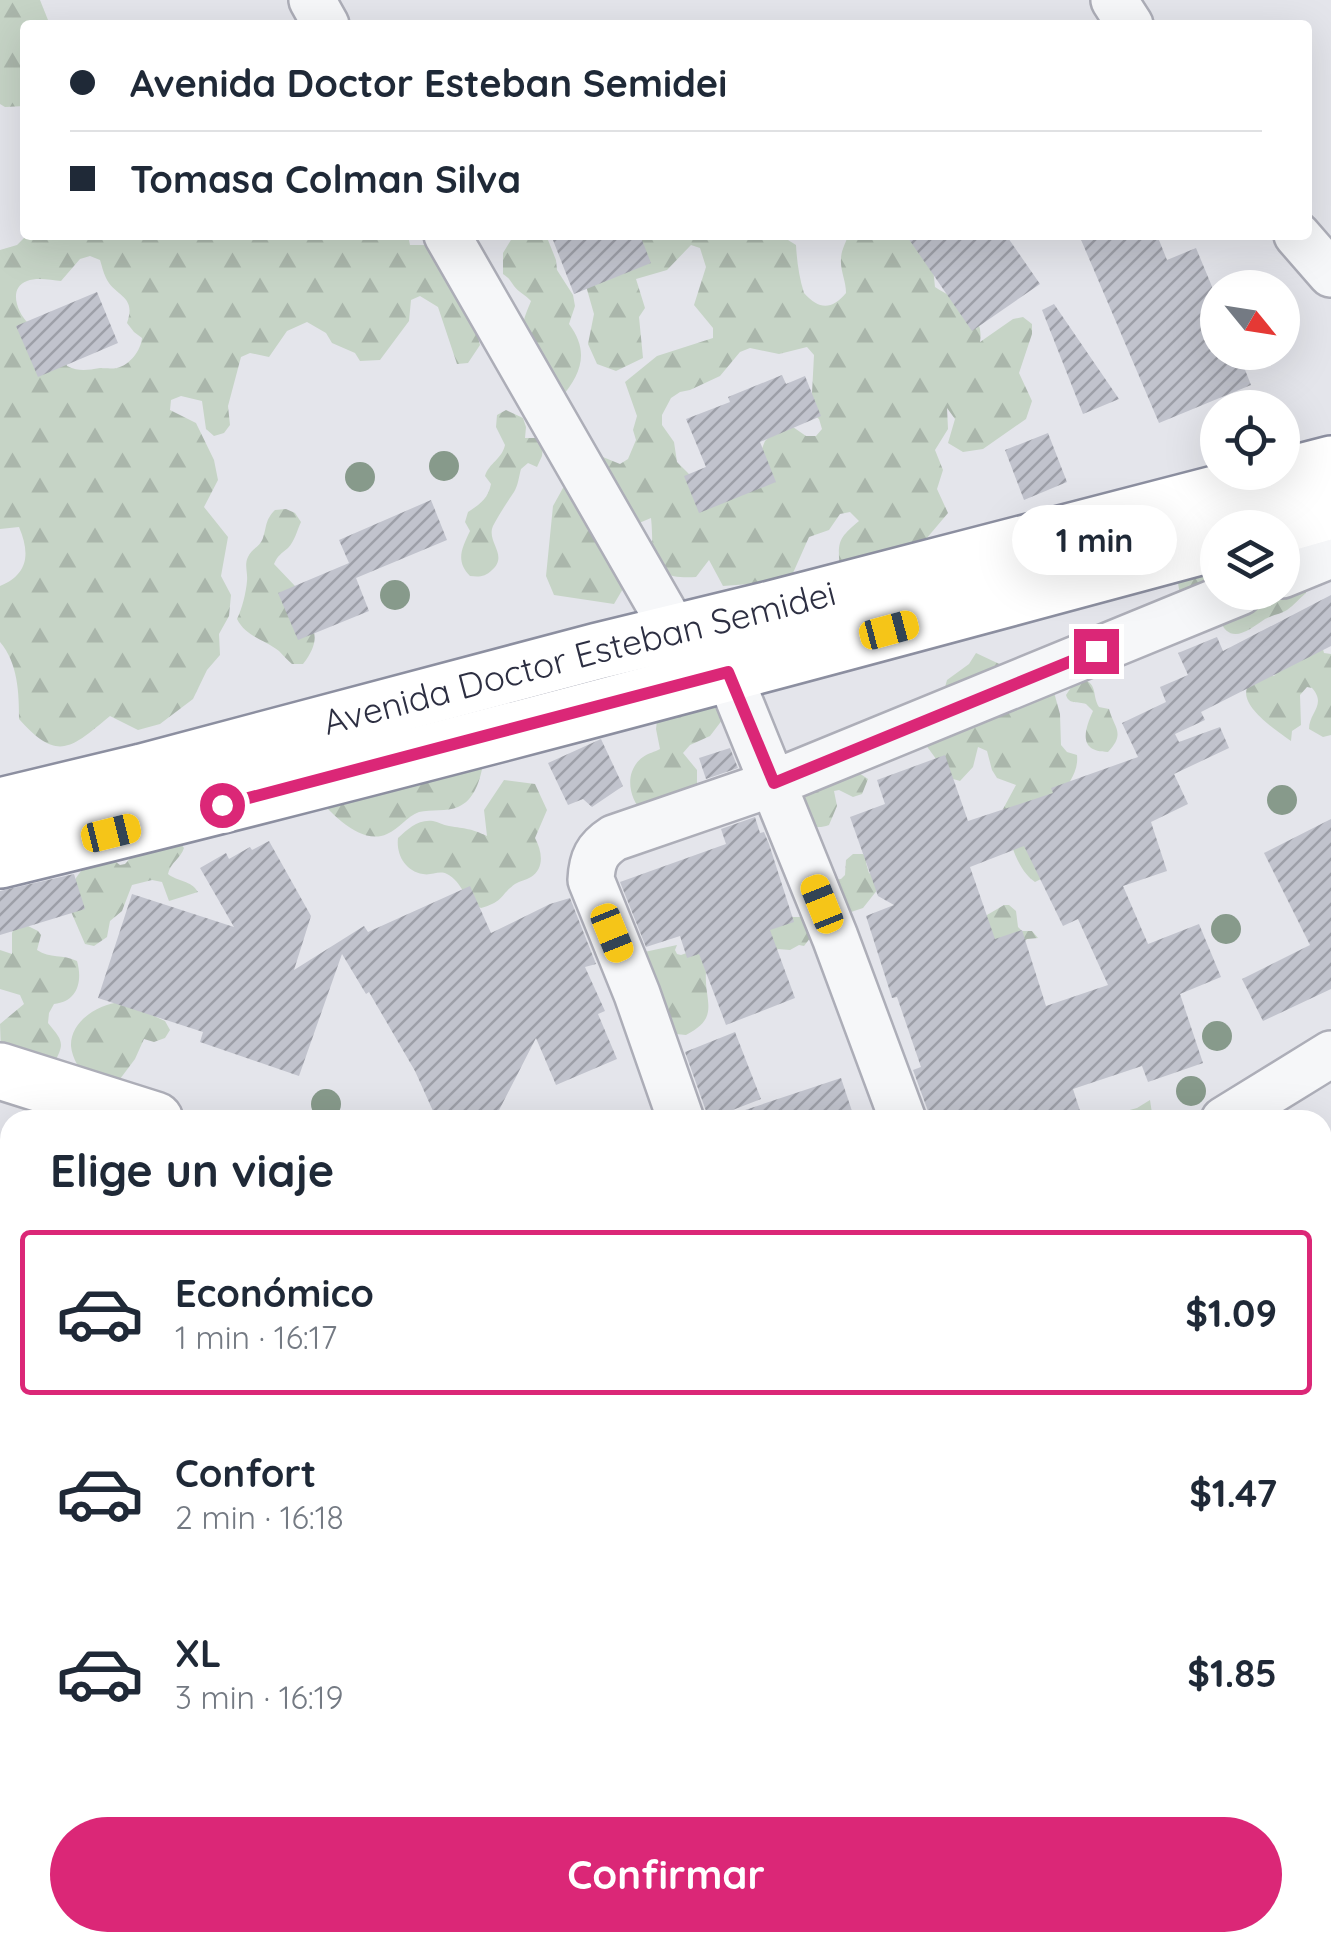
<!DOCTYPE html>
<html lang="es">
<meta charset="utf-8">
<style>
:root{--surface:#fff;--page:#f2f2f3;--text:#1f2937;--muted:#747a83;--line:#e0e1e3;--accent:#db2777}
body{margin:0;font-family:Quicksand,sans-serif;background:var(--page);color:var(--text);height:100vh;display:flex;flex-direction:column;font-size:38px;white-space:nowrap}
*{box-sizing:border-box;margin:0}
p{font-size:32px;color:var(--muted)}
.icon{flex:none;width:55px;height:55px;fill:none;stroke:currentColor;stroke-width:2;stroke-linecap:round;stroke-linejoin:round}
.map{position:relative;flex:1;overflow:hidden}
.drawer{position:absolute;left:0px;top:1110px;width:1332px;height:842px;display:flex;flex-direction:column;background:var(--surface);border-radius:30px 30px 0 0;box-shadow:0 10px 40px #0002}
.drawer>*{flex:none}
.banner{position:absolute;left:20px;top:20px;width:1292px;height:220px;border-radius:10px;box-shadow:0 10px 40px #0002;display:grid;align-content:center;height:220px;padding:0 50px;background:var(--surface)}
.needle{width:65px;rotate:120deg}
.tools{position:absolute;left:1200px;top:270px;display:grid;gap:20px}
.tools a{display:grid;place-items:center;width:100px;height:100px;border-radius:50%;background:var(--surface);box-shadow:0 10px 40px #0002;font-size:50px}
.end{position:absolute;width:45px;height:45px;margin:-22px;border:12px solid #db2777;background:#fff;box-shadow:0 0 0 5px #fff}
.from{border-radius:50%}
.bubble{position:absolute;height:70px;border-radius:35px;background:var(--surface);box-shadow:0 10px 40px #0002;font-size:32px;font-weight:800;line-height:70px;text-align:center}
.car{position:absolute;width:30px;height:60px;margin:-30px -15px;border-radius:12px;box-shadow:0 0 8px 2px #0007;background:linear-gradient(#f5c518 24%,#345 0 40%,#f5c518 0 76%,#345 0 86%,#f5c518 0)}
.banner b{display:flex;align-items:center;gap:35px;height:95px;font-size:38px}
.banner b+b{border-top:2px solid var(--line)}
.banner i{width:25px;height:25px;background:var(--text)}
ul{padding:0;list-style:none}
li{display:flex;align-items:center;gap:30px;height:165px;margin:0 20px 15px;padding:0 30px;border:5px solid transparent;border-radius:10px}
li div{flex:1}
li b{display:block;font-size:38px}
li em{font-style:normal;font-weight:800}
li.on{border-color:var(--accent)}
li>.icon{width:90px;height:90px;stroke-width:1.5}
h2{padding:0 50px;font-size:45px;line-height:120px}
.cta{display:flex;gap:20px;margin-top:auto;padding:20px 50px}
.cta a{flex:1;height:115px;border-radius:60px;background:var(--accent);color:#fff;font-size:40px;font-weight:800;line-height:115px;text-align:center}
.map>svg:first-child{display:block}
</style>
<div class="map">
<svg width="1331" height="1952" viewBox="0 0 1331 1952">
<defs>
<pattern id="grass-tufts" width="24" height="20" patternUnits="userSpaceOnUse" patternTransform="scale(2.5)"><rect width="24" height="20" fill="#c6d4c6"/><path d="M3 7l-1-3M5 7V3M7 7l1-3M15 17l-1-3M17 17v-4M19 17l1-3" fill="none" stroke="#aab6ab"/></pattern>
<pattern id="forest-firs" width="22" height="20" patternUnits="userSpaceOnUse" patternTransform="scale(2.5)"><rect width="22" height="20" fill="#c6d4c6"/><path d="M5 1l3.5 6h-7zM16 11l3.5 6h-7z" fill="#aab6ab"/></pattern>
<pattern id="building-hatch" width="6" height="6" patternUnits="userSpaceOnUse" patternTransform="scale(2.5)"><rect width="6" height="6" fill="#c1c3cd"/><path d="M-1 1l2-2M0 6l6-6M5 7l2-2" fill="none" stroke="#9d9fa8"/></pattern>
</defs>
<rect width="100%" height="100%" fill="#e4e5eb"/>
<!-- grass -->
<path fill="url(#grass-tufts)" d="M1331,1701V1806L1323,1816V1711Z
M1331,1886V1933L1315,1952H1278L1285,1943L1322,1942L1323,1897Z
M1134,1943H1219L1212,1952H1146Z"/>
<!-- forest -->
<path fill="url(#forest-firs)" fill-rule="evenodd" d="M0,0H40L50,25H25V106L5,107L0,104Z
M27,235H408L410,245H439L457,255L462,309L475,326L480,345L468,363L457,364L438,307L420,296L411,300L409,321L380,360L360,361L355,353L332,343L326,333L307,322L287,331L269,357L250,353L241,357L228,406L230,425L224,433L214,436L206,429L202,401L181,396L171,400L170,410L196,423L214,460L218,480L204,507L228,537L221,576L231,595L229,616L219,634L220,655L207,670L193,699L160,724L138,730L110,716C71,748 58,763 19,719C19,693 18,663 0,642V586C29,574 30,553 19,527L0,529V250L17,245ZM90,256L100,260C102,266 103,272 106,278C115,297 137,295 127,323L134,332L142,338C141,350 130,365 117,368C115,369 101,368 100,368C87,370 80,372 67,366L63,346C52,339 37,332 28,323C17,312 8,288 27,281C37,277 51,280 61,281L80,259Z
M514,235H546L556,260L557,270L573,295L575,306L569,324C590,352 581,374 561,398L539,355L537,346C517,330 523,321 531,301C526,295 518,292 514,286C510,280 509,278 503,274V253Z
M633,235H786L788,240L796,245C797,262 799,277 804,293C819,310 832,310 846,293C846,281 840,270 841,259C841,250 846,243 848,235H939L932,258L935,287C957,301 985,312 980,342L1013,319L1023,317L1032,324V334L1019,373L1032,401L1026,419L983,449L963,452L948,443L955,419L947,408L948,429L935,450L943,470L937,489L948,513L921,545L840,568C837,541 839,538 859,521L850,512L840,514L829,530L809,537L793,573L763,583L723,586L709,560L696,577C644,580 655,556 651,518L632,526L630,577L614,604L554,595L546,576L553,506L563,488L581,477L593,453L620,464L628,459L636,440L633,430L637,416L625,382L657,356L713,338V328L694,305L706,267L700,248L691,245L667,270L636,279L645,308L639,317L643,358L616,371L597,364L588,344L594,314L586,286ZM807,347L814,355L811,412L819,419L822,429L816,436H806L790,425L780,426L765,441L761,451L690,475L677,462L674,442L662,425V415L671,398L680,392L690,390L720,376L740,352L750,348L779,354Z
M506,410L523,418L526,427L525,438H536L543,446L542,456L537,467L528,463L521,469C519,476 518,486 514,492C508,501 498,516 493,526C486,542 509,555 492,570C485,577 479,577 470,576C455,561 462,548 470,531L465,522L468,512C480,504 488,499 491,484L485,476C489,463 502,459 505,445L496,427L497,415Z
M286,509L295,513L301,522C297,530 295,541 288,548C281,554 278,555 274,564L295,586L293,596C311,624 326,634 303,664H292C287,660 283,655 279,651C264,639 246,637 237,619C242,609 246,593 247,581C248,572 244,565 248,557C251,549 260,547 263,538C267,526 265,520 275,510Z
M1217,563L1218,592H1282L1304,581L1306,593C1300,598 1294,605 1287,610C1281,614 1272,615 1265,619C1249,630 1229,647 1219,618L1180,595L1177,577Z
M1321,642L1324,653L1331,654V735L1323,737L1309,729C1309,712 1327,705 1312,688L1307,687L1300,695L1301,725L1292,731L1291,741C1278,731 1231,702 1251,682C1258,676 1266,675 1274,676L1286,661Z
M976,653L1042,684L1052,685L1060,714L1061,745L1067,752L1077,755C1079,774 1066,783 1062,799C1054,825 1049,852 1043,878L1035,882C1014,867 1009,835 1002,811L1016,785L997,778L992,770L987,751L978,747L973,767L960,781L950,778L920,737L942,698L947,680L969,664Z
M1083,679C1098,684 1092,696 1099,707L1109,709C1114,728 1126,733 1108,752C1078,752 1084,731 1093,711L1086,704C1078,701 1069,705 1066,695L1074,683Z
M697,683L726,715L710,736L690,745L683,753L697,770V785L699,790L643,813C628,797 624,771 643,757C648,753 655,752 660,749L656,729L659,703Z
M486,745C483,765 480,798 458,807C447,812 431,809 419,812C407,816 399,829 387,834C361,846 331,813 316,796Z
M849,773H859L868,779L862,794L853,797L839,790L834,791L837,806L829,825C808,833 798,816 784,802Z
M504,780L535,784L547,810L535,838C542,851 545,868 531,877C526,880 520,881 515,884C500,895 504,902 481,908C464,901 462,881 447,874C439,870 431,876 423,874C405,871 396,854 398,838C408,829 418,819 433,821C438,822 443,825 449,826C466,829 470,828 487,836L484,810Z
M181,844L184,848C181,858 170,863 168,874C178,882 191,880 198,892L169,901L162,882L152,880L132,885L122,911L110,921L107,937L94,946L85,944L66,900C73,879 84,860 108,856L120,865L125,864L135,853Z
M853,854H863L870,860L866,863L869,873L874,875L878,889L863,908L848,913L832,880L841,879L845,875L846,860Z
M1004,905H1009L1016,911L1018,927L1022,931H1032L1038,938L1027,939L1013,951L951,918L987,915Z
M788,917H804L814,933L804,946L799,945L790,950L778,949L771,956L706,972C704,1002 721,1017 686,1035L676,1034L663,1026L635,954L677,945L675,950L677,954L681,955Z
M28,926L38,931L41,935L37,950C50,959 63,954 77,961C83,982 77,1002 54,1004L49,1013L48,1023C63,1041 65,1043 54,1063L1,1050L0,1024L24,1004L20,995L0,989V950L12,954V933L14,929Z
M120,1002C136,1005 150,1015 165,1021L170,1030L165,1038L154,1042L144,1039L135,1059L117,1083L88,1082C81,1071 72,1059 71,1046C70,1021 99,1004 120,1002Z
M1150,1100L1153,1120H1103L1104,1117L1137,1108Z"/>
<!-- park -->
<path fill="#c6d4c6" d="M0,1155L10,1158V1942L994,1943L985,1952H0Z"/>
<!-- building -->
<path fill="url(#building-hatch)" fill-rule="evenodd" d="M551,235H640L651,263L574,294Z
M906,235H1006L1040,284L972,331Z
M1079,235H1157L1167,260L1196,248L1218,301V352H1238L1251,385L1159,423Z
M97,292L118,343L38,377L16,326Z
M1054,304L1119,399L1083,414L1042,310Z
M782,375L786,384L805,376L821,416L760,442L776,482L699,513L684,476L706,467L686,419L730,402L728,397Z
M1048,433L1067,482L1024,500L1005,450Z
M431,500L447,540L356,578L369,611L298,640L278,593L349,563L339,540Z
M1331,595V646L1201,712L1205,720L1175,734L1179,742L1220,727L1229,748L1174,774L1188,804L1151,822L1167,871L1123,886L1148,944L1199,924L1221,977L1180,994L1203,1063L1148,1082L1142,1066L1073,1089L1083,1120H929L928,1111L913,1070L921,1067L897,997L892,998L866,916L894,905L878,896L850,817L885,804L877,780L945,755L968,821L1053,793L1051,788L1138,757L1122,723L1166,702L1160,687L1188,675L1178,653L1217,637L1223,651ZM1024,846L1063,926L1078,919L1108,985L1046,1006L1022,930L995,939L970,867Z
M601,739L623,786L592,807L583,799L568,805L548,763Z
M730,748L738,768L706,779L699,758Z
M755,817L760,833L764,832L769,844L794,922L770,930L795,998L726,1025L699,954L687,958L680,936L646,947L620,882L726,844L721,829Z
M1331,819V989L1263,1021L1242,979L1310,945L1264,853Z
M269,841L311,916L294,970L364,926L368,932L470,886L491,933L550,904L570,898L596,964L585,967L605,1011L598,1014L617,1059L556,1085L536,1038L494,1120H437L415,1071L369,992L366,994L342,954L299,1076L200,1042L203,1032L98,998L132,894L234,927L200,868L226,853L229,859L250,847L252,850Z
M74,874L85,909L0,935V891Z
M735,1032L761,1099L707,1120L706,1111L685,1052Z
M841,1078L855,1120H734L733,1114Z"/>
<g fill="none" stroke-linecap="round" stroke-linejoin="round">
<!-- minor casing -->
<g stroke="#adaeb8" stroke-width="50">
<path id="minor" d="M312,0L326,25
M1114,0L1130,25
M447,235L675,632
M1297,235L1331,274
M1282,575L1331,555
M728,673L835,937L903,1120
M681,1120L637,994L591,880C592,859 597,849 614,838L774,783L1240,592
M1224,1120L1331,1054
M1326,1952L1331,1946"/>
</g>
<!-- secondary casing -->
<g stroke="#adaeb8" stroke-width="60">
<path id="secondary" d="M0,1071L155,1120
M1322,1468L1331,1467"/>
</g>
<!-- trunk casing -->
<g stroke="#8c8fa0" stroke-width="60">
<g id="trunk">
<path d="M1271,528L1331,511"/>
<path id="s1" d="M0,806L142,772L598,651L767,610L1331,464"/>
<path d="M0,860C408,761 813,651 1218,542"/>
</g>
</g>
<!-- motorway casing -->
<g stroke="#8c8fa0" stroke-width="60">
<path id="motorway" d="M1322,1589L1331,1573
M1322,1668L1331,1658
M1322,1858L1331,1847
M1244,1952L1252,1942"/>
</g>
<!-- minor -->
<use href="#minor" stroke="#f6f7f9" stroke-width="45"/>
<!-- secondary -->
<use href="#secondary" stroke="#fff" stroke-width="55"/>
<!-- trunk -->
<use href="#trunk" stroke="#fff" stroke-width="55"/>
<!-- motorway -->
<use href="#motorway" stroke="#fff" stroke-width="55"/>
<!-- service-bridge casing -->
<g stroke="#adaeb8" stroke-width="28" stroke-linecap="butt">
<path id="service-bridge" d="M1081,1942L1092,1952"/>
</g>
<!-- service-bridge -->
<use href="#service-bridge" stroke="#f6f7f9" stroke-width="22"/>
</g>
<!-- trees -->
<g fill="#879a8b">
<circle cx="444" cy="466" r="15"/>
<circle cx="360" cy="477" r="15"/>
<circle cx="395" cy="595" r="15"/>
<circle cx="1282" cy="800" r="15"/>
<circle cx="1226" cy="929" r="15"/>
<circle cx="1217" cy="1036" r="15"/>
<circle cx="1191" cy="1091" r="15"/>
<circle cx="326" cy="1104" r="15"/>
</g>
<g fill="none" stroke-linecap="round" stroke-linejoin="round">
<!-- route -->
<path stroke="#db2777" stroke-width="12" d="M222,805L728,672L774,783L1096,651"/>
</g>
<g text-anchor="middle" stroke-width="9" stroke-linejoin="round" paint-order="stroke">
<!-- street labels -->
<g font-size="35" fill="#2d2f42" stroke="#f4f4f8">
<text dy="12" stroke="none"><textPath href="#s1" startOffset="598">Avenida Doctor Esteban Semidei</textPath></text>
</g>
</g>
</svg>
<div class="tools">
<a><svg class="needle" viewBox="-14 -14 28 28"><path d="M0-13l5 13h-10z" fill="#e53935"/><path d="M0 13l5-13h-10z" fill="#747a83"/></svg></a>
<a><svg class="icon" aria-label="locate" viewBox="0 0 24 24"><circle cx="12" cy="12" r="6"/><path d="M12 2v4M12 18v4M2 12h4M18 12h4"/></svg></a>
<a><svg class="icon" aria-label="layers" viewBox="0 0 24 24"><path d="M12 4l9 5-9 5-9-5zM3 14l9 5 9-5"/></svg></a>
</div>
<i class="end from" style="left:222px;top:805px"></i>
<i class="end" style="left:1096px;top:651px"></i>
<div class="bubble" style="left:1012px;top:505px;width:165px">1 min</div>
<i class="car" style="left:889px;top:630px;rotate:75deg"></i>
<i class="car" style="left:111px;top:833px;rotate:76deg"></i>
<i class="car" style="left:822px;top:904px;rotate:338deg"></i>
<i class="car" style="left:612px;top:933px;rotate:158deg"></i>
<div class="banner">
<b><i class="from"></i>Avenida Doctor Esteban Semidei</b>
<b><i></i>Tomasa Colman Silva</b>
</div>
<section class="drawer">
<h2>Elige un viaje</h2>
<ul>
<li class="on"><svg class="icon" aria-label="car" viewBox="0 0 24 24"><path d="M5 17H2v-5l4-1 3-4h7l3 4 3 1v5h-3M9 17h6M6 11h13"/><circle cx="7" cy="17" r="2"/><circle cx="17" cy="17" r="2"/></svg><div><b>Económico</b><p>1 min · 16:17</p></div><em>$1.09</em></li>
<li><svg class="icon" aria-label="car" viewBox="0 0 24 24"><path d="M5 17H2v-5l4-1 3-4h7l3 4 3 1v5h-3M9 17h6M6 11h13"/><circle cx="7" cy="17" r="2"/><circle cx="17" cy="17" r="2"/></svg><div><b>Confort</b><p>2 min · 16:18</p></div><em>$1.47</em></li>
<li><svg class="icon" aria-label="car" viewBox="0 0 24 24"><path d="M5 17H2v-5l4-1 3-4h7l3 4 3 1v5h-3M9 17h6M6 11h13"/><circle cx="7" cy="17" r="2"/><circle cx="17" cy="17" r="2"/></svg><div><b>XL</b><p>3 min · 16:19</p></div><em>$1.85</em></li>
</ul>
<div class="cta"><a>Confirmar</a></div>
</section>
</div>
